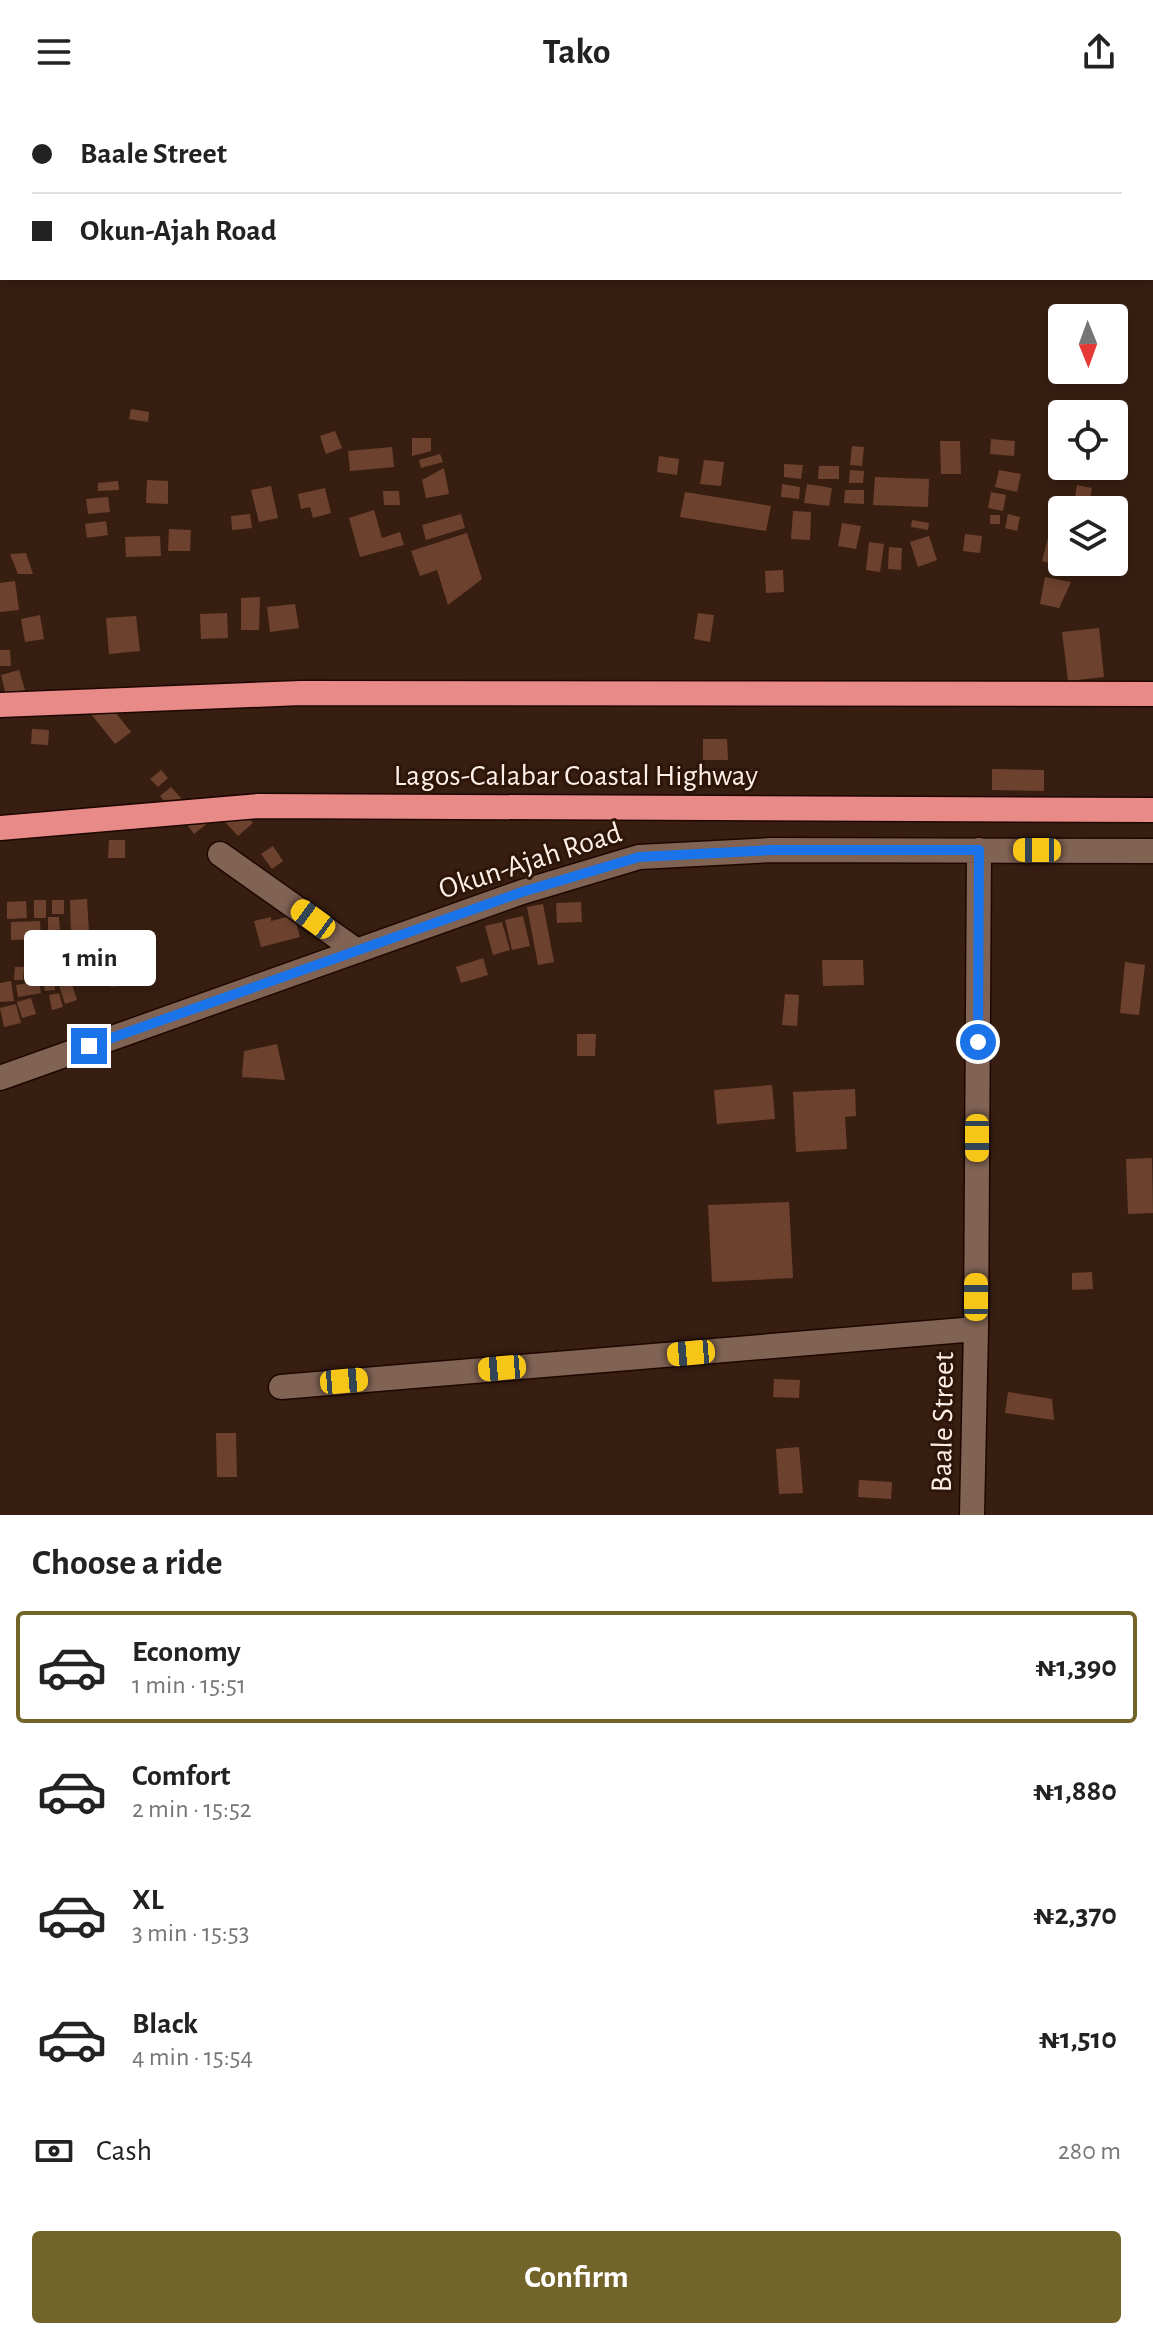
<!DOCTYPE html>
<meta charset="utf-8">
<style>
:root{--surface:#fff;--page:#f2f2f2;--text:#222;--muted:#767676;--line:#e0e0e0;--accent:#73642a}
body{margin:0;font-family:"Alegreya Sans",sans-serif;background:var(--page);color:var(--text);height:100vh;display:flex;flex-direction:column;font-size:30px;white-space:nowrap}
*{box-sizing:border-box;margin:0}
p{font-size:26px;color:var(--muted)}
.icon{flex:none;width:44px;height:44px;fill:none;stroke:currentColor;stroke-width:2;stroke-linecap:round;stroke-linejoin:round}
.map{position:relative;height:1411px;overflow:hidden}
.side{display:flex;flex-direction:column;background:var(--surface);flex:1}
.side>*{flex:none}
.guide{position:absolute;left:0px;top:0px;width:1154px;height:176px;box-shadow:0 4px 12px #0003;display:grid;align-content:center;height:176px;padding:0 32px;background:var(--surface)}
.needle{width:52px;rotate:179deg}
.tools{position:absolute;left:1048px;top:200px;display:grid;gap:16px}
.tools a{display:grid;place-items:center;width:80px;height:80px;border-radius:8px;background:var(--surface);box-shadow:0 4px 12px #0003;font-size:40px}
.end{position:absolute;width:36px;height:36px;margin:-18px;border:10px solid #1a73e8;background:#fff;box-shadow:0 0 0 4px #fff}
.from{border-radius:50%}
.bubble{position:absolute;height:56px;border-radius:8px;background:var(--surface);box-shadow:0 4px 12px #0003;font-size:26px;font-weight:700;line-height:56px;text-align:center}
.car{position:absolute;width:24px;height:48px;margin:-24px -12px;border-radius:10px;box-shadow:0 0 6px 2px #0007;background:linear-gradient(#f5c518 24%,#345 0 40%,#f5c518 0 76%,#345 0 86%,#f5c518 0)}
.guide b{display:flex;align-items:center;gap:28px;height:76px;font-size:30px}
.guide b+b{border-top:2px solid var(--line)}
.guide i{width:20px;height:20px;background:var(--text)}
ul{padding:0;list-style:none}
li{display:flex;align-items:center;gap:24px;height:112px;margin:0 16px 12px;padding:0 16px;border:4px solid transparent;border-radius:8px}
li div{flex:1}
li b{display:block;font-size:30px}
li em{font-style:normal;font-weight:700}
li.active{border-color:var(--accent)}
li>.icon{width:72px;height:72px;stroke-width:1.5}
h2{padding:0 32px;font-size:36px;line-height:96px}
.pay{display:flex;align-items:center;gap:20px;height:88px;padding:0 32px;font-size:30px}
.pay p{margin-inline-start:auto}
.button{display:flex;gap:16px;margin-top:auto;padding:16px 32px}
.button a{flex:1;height:92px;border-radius:8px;background:var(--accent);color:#fff;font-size:32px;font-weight:700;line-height:92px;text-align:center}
header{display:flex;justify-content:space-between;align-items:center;height:104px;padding:0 32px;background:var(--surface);font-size:36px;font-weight:700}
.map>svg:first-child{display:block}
</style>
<header><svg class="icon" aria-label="menu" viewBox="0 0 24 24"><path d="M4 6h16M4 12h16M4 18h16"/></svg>Tako<svg class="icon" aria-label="share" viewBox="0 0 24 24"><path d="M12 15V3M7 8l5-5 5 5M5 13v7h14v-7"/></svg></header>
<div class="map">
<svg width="1153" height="1411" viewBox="0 0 1153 1411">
<rect width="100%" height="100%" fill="#381e11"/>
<!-- water -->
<path fill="#041a28" d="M0,0H1153V5L1152,2H2V48Z"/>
<!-- building -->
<path fill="#6c422e" d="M131,305L149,308L148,318L129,315Z
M335,327L342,344L326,350L320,332Z
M412,334H431V347L412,352Z
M991,335L1015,337L1014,352L990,350Z
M940,337H960L961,370H941Z
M852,342L864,343L862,362L850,361Z
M392,343L394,363L350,367L348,347Z
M440,350L443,358L421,364L419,356Z
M659,352L679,355L677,371L657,368Z
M704,356L724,358L721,382L700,380Z
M784,360L803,361L801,375L784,373Z
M819,362H839V375H818Z
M444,364L449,390L426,394L422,376Z
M850,366L864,367L863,379H849Z
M999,366L1021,370L1017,388L995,383Z
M875,373L929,375L928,403L873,401Z
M147,376L168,377V400L146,399Z
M118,377L119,386L98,387V379Z
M782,380L800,383L799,395L781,393Z
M807,380L832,384L829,402L804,399Z
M1077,381L1092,384L1088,406H1073Z
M271,382L278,414L259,418L251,386Z
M325,384L331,409L313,414L310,403L301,405L298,390Z
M845,386H864V400L844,399Z
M383,387H399L400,401H384Z
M685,388L771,402L766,427L680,413Z
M991,388L1006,391L1003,407L988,404Z
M108,393L110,408L88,410L86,395Z
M374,406L382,434L400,428L404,441L360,453L349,414Z
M793,407L811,408L810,436L791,435Z
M250,410L252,424L232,426L231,412Z
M461,410L465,424L426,436L422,421Z
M1008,410L1020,413L1017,427L1005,424Z
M990,411H1000V420H990Z
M912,416L929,419L928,426L911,423Z
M106,417L108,431L87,434L85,420Z
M842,419L861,422L856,445L838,442Z
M169,425L191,426L190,447H168Z
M1050,426L1062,429V458H1072L1070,465L1042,457Z
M467,429L482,475L448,501L437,466L420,472L411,447Z
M965,430L982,432L980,449L963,447Z
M160,432L161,452L126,453L125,433Z
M929,432L937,456L918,463L910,438Z
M869,438L884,440L880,468L866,466Z
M889,443L902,444L901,466L888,465Z
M26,449L33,470H18L10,450Z
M783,466L784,488L766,489L765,467Z
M1045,473L1071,478L1059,504L1040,500Z
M15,477L19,506L0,508V479Z
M260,493L259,526H241V494Z
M295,500L299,524L270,528L267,503Z
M227,509L228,534L201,535L200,510Z
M698,509L714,511L710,538L694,535Z
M40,511L44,535L25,538L21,515Z
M136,512L140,547L109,550L106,514Z
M1099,524L1104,573L1068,577L1062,528Z
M0,546H10L11,562H0Z
M19,566L25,586L6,591L1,571Z
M107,598L131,628L115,640L91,610Z
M32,625L49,626L48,641L31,640Z
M703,635H727L728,656H703Z
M992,665L1044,666V687L992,686Z
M161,666L168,674L158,683L150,675Z
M171,683L189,703L178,712L160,692Z
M240,705L253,719L238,732L225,718Z
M201,708L209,718L194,730L186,719Z
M109,736H125V754H108Z
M273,742L283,757L272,765L261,750Z
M87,795L89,829H71L70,796Z
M34,796H46V814H34Z
M52,796H64V810H52Z
M26,797L27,814L7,815V798Z
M581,798L582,818L557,819L556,799Z
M543,800L554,858L538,861L527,803Z
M294,811L300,833L261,843L254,817L271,813V817Z
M523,812L530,842L512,846L505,816Z
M48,813H59L60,829H48Z
M40,817L41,835L11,836V818Z
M502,818L510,846L493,851L485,822Z
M52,834H71V852H52Z
M45,836L47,853L25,854L24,838Z
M122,847L127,881L111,883L106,849Z
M483,854L488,871L461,879L456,863Z
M822,856H863L864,881L823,882Z
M72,857V873L27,874V859Z
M1125,858L1145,861L1139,911L1120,909Z
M15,863H24L23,876H14Z
M55,875V886L45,887L43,876Z
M11,877L14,897L0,898V879Z
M39,877L41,889L18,893L16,881Z
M71,877L77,896L65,900L59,881Z
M59,889L63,903L52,906L49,891Z
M785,890L799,891L797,922L782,921Z
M31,894L36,910L22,914L17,898Z
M16,900L21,919L4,923L0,904Z
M577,930H596L595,952H577Z
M277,940L285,976L242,973L244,947Z
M772,981L775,1015L717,1020L714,986Z
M855,985L856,1012L845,1013L847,1045L796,1048L793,988Z
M1152,1054L1153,1109L1128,1110L1126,1055Z
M789,1098L793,1174L712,1178L708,1101Z
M1092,1168L1093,1185L1072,1186V1169Z
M774,1275L800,1276L799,1294L773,1293Z
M1008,1288L1052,1295L1054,1316L1005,1309Z
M216,1329H236L237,1373H217Z
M799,1343L803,1389L779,1390L776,1345Z
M859,1376L892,1378L891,1395L858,1393Z"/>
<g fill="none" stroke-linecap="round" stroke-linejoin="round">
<!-- minor casing -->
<g stroke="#1e0700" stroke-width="27">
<path id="minor" d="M220,750L357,847
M0,974L522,788L639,753L772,746L1153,747
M281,1283L976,1225
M972,1411L976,1225L979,746"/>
</g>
<!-- highway casing -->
<g stroke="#1e0700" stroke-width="27">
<path id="highway" d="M0,601L301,589L1153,590
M0,724L258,702L1153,706"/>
</g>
<!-- minor -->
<use href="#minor" stroke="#816354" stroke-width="24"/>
<!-- highway -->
<use href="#highway" stroke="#e88a88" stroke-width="24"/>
</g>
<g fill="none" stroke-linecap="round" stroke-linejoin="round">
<!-- route -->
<path stroke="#1a73e8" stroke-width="10" d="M89,942L522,788L639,753L772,746H979L978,938"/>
</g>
<g text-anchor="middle" stroke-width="6" stroke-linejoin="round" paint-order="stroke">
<!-- street labels -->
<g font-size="30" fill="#feefe8" stroke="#2d1508">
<text x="576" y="681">Lagos-Calabar Coastal Highway</text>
<text transform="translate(530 756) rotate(-18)" y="10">Okun-Ajah Road</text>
<text transform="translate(942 1318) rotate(-89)" y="10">Baale Street</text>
</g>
</g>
</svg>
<div class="tools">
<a><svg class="needle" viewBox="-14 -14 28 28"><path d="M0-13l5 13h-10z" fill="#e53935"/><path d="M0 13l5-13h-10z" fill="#767676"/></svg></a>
<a><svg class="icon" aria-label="locate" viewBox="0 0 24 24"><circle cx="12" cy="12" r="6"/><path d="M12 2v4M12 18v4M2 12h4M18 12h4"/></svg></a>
<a><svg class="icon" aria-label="layers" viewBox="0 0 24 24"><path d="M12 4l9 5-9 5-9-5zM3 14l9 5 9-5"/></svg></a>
</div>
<i class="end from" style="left:978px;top:938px"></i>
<i class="end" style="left:89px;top:942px"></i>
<div class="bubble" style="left:24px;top:826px;width:132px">1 min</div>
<i class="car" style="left:1037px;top:746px;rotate:270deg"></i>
<i class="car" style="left:313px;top:815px;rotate:306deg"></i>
<i class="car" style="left:977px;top:1034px;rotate:180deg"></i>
<i class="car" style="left:976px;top:1193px;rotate:0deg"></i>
<i class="car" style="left:691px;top:1249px;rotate:265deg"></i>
<i class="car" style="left:502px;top:1264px;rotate:265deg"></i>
<i class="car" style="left:344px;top:1277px;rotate:85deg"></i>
<div class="guide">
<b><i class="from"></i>Baale Street</b>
<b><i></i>Okun-Ajah Road</b>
</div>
</div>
<section class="side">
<h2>Choose a ride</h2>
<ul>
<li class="active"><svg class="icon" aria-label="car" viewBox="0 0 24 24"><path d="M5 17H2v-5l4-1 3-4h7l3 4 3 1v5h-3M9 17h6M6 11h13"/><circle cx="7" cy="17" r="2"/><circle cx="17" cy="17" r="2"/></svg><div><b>Economy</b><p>1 min · 15:51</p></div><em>₦1,390</em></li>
<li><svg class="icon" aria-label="car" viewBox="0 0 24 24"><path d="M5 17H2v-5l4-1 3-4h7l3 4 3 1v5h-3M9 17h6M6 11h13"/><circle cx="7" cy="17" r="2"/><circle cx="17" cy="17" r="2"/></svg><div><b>Comfort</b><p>2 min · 15:52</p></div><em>₦1,880</em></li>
<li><svg class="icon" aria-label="car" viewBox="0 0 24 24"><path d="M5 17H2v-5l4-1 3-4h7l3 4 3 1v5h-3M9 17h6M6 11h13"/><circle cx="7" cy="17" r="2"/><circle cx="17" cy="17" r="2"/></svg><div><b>XL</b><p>3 min · 15:53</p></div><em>₦2,370</em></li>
<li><svg class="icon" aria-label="car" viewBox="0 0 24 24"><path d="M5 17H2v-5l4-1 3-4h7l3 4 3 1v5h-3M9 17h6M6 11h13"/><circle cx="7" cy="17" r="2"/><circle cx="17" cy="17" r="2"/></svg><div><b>Black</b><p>4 min · 15:54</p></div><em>₦1,510</em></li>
</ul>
<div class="pay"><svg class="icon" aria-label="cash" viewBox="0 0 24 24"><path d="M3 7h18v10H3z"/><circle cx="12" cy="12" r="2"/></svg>Cash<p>280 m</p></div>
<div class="button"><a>Confirm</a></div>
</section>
